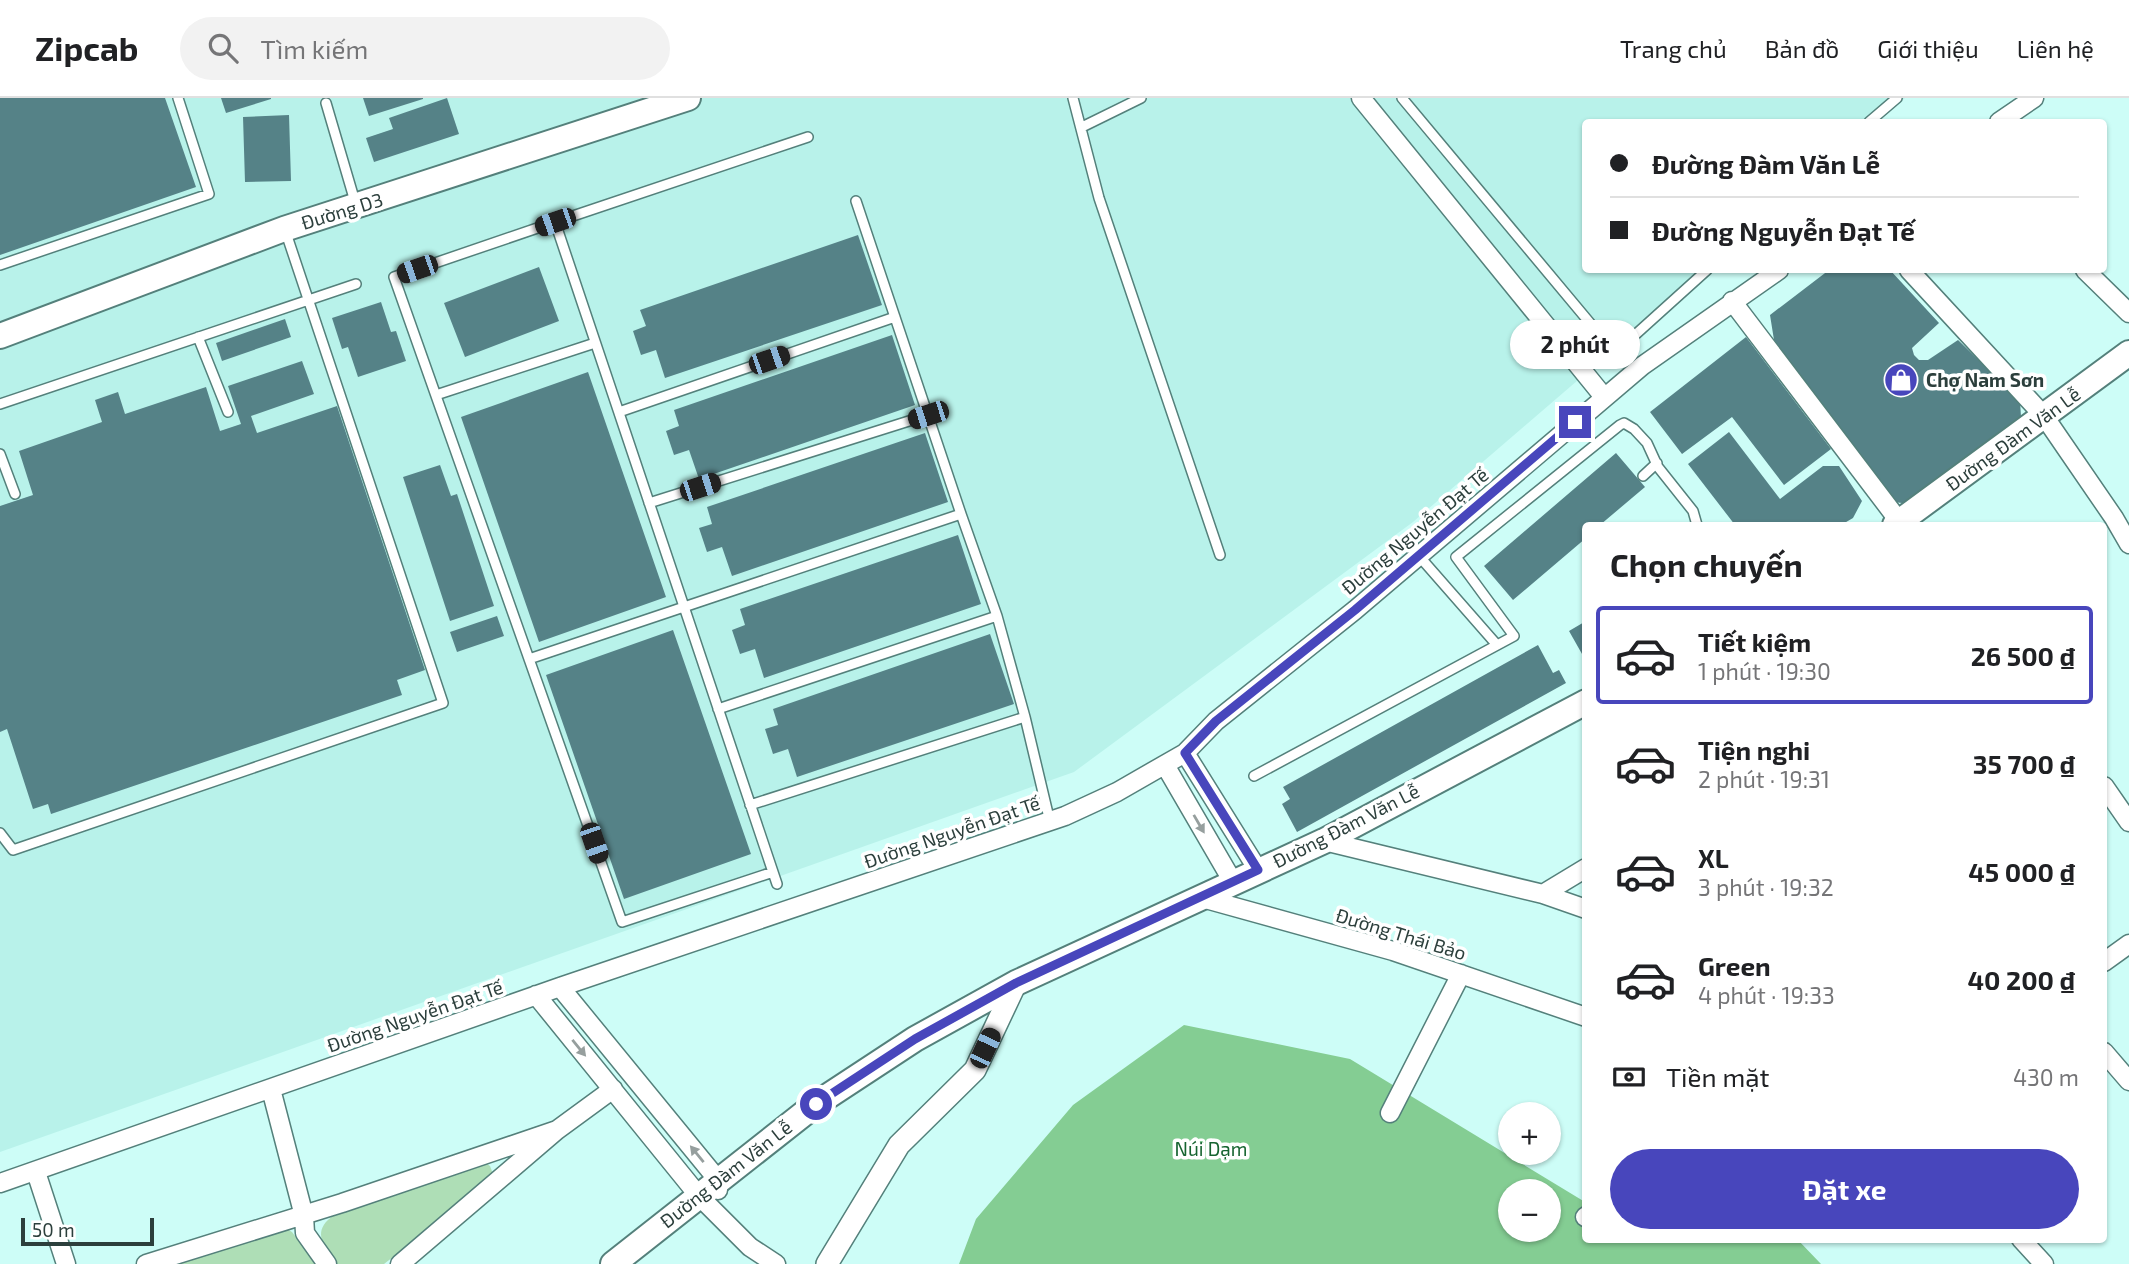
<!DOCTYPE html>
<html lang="vi">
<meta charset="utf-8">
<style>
:root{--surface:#fff;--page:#f2f2f2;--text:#202124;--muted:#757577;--line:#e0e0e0;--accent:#4846bc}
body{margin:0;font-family:"Exo 2",sans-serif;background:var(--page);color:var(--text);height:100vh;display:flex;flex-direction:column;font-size:26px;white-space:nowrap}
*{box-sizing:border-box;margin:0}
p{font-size:23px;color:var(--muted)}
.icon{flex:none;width:38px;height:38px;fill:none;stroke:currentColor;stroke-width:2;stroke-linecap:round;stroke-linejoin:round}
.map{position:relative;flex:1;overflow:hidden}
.sheet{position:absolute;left:1582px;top:424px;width:525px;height:721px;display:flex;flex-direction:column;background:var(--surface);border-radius:7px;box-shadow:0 2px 5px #0004}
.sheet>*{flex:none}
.hud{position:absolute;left:1582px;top:21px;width:525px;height:154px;border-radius:7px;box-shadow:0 2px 5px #0004;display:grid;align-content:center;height:154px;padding:0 28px;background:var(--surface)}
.buttons{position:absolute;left:1498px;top:1004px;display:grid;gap:14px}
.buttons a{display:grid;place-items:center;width:63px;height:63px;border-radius:50%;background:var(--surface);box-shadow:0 2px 5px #0004;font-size:35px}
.scale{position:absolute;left:21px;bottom:18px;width:133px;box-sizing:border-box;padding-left:7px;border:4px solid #2c3f3c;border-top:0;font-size:19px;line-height:24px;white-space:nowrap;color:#2c3f3c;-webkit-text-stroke:5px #fff;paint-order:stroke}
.end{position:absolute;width:32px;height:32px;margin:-16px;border:9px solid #4846bc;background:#fff;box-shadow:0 0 0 4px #fff}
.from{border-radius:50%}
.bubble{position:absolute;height:49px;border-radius:24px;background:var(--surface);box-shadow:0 2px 5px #0004;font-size:23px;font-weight:700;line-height:49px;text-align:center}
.car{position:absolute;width:21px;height:42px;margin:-21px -10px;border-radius:9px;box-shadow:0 0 5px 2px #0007;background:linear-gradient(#222 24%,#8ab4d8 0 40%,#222 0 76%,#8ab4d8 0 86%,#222 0)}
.hud b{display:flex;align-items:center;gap:24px;height:66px;font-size:26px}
.hud b+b{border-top:2px solid var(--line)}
.hud i{width:18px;height:18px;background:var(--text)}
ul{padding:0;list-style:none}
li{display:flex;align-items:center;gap:21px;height:98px;margin:0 14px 10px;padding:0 14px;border:4px solid transparent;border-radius:7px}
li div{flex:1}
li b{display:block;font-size:26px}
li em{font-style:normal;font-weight:700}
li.current{border-color:var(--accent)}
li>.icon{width:63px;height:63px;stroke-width:1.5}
h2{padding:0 28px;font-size:32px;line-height:84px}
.pay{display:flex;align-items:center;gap:18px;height:77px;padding:0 28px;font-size:26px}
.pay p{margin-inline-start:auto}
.primary-button{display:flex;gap:14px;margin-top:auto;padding:14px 28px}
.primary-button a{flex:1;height:80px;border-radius:42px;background:var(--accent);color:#fff;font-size:28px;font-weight:700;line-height:80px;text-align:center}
header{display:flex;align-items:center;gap:42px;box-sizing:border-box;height:98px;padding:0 35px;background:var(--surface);border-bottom:2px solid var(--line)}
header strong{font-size:33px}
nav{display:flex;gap:38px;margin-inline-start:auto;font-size:24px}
.search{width:490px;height:63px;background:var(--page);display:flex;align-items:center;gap:18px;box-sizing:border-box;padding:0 24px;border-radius:38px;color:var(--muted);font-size:26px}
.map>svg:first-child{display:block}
</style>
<header>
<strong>Zipcab</strong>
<div class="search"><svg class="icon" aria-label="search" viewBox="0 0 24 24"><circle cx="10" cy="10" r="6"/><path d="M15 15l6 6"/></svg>Tìm kiếm</div>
<nav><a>Trang chủ</a><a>Bản đồ</a><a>Giới thiệu</a><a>Liên hệ</a></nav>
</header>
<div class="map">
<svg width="2129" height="1166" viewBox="0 0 2129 1166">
<rect width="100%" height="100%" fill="#cdfdf7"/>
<!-- built -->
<path fill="#b8f2ea" d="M0,0H1905L1877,24H1586V172H1706L1413,424L1074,674L0,1054Z"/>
<!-- green -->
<path fill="#aedeb6" d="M486,1065L490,1068L493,1076L489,1084L384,1166H336C323,1148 311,1133 334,1117Z
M287,1131L292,1134L316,1166H175Z"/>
<!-- forest -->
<path fill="#84cd93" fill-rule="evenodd" d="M1184,927L1350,961L1585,1104L1586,1141H1797L1821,1166H959L976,1121L1073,1007ZM1510,1094H1549V1132H1510Z"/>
<!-- building -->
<path fill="#558287" d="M0,0H165L196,89L0,157Z
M221,0H271V1L226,15Z
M363,0H423V1L369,18Z
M447,0L459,36L374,64L366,40L393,31L389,20Z
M289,17L291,83L245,84L243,19Z
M858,137L882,207L665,280L656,252L641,257L633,233L646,228L640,212Z
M539,169L559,223L465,259L444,205Z
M1829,172H1890L1939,225L1912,250L1914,257L1919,262H1928L1958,242L2020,302L2021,319L1911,406L1893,404L1774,242L1770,217Z
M381,204L391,234L396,233L406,263L358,279L348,249L342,251L332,220Z
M285,221L291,239L222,263L216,245Z
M892,237L915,307L699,381L689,352L674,357L666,333L679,328L674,312Z
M1746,239L1831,351L1784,387L1732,319L1682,356L1650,314Z
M302,263L314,296L251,318L257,335L337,308L425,572L397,582L402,597L51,716L48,706L33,711L7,631L0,634V408L33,397L19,353L102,324L95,302L118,294L125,316L206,289L220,333L241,326L228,288Z
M588,274L666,499L539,544L461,319Z
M1729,334L1780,401L1823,368H1839L1862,403L1853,420L1841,427H1735L1688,366Z
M925,335L948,404L732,478L722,449L707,454L699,430L712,426L707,409Z
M1616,355L1645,389L1600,427H1586V440L1513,502L1484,468Z
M440,367L451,398L457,396L494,508L450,523L403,379Z
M958,437L981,506L764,580L755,551L740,556L732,532L745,527L740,511Z
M497,518L504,538L457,554L450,534Z
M1586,523V563L1569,533Z
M673,532L751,756L624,801L546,577Z
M990,536L1014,606L797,679L788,651L773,656L765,631L778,627L773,611Z
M1538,547L1553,575L1559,572L1566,585L1297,734L1282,706L1290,701L1283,689Z"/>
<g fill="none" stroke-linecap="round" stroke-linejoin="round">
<!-- service casing -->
<g stroke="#54807b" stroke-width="12">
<path id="service" d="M1073,0L1099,100L1220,457
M1402,0L1615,255L1707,172
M326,5L356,107
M1869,24L1897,0
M1082,29L1141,0
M856,103L961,416
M555,124L394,179L622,824L773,774
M0,167L209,96L178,0
M198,239L228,314
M436,297L595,245
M0,306L356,186
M619,314L895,219
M0,356L15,396
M1643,378L1657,365
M649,405L928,317
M1419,458L1497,547
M529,561L961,416L997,518L1025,619L1050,724
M718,611L997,518
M1254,678L1514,538L1456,459L1620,327L1624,325L1634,331L1647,345L1658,369L1693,413L1697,427
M750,707L1025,619
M0,735L13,752L443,605L285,132
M777,786L555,124L808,39"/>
</g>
<!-- minor casing -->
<g stroke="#54807b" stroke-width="21">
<path id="minor" d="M1361,0L1604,299
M1999,24L2034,0
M1909,172L2044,318L2114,420L2129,446
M2085,172L2129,215
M1732,203L1902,427
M1185,655L1258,772
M1165,667L1233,784
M2104,688L2129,724
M1324,743L1543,796L1586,811
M1543,796L1586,770
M1202,800L1393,853L1586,919
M2104,864L2129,846
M560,889L718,1082V1092
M536,897L698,1097L750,1149L776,1166
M2104,954L2129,983
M271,991L304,1118L305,1135L327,1166
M1390,1015L1461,876
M36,1074L66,1166
M0,1085L560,889L1065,718L1117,694L1185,655L1216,623L1355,512L1642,268L1779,172
M1585,1119L1586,1118
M2021,1141L2044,1166
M146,1166L342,1105L557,1032
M400,1166L557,1032L613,991"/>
</g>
<!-- tertiary casing -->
<g stroke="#54807b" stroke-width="24">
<path id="tertiary" d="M827,1166L899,1047L975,972L1016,885"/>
</g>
<!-- secondary casing -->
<g stroke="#54807b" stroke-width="28">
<path id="secondary" d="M0,238L284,131L688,0
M1895,427L2129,255
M613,1166L816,1006L915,941L1016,885L1324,743L1586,604"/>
</g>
<!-- service -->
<use href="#service" stroke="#fff" stroke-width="9"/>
<!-- minor -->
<use href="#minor" stroke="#fff" stroke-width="18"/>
<!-- tertiary -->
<use href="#tertiary" stroke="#fff" stroke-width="21"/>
<!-- secondary -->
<use href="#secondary" stroke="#fff" stroke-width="24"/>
</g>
<!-- one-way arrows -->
<defs><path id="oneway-solid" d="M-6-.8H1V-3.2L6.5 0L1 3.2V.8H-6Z" transform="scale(1.75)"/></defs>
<g fill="#969f9e">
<use href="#oneway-solid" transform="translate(1199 726) rotate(60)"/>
<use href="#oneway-solid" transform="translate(579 950) rotate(51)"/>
<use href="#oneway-solid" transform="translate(697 1056) rotate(-129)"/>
</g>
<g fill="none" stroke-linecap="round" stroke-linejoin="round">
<!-- route -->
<path stroke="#4846bc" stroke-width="9" d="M816,1006L915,941L1016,885L1258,772L1185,655L1216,623L1355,512L1575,324"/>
</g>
<!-- icons -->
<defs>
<g id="shop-disc" transform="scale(1.75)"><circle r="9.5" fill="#4846bc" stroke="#fff"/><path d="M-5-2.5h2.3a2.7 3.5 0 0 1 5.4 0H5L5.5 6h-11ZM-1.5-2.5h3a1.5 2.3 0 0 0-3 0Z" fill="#fff"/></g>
</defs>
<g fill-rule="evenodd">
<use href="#shop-disc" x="1901" y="282"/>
</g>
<g text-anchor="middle" stroke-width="7" stroke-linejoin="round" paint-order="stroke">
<!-- street labels -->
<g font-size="19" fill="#2c3f3c" stroke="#fff">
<text transform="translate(342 113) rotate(-17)" y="7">Đường D3</text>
<text transform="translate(2013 341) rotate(-36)" y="7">Đường Đàm Văn Lễ</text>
<text transform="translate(1415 433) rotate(-40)" y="7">Đường Nguyễn Đạt Tế</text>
<text transform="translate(1346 728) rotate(-27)" y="7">Đường Đàm Văn Lễ</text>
<text transform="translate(952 734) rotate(-19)" y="7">Đường Nguyễn Đạt Tế</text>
<text transform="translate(1401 836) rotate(17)" y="7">Đường Thái Bảo</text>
<text transform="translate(415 918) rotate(-19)" y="7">Đường Nguyễn Đạt Tế</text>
<text transform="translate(726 1076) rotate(-38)" y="7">Đường Đàm Văn Lễ</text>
</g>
<!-- poi labels -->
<g font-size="19" font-weight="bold" fill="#2c3f3c" stroke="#fff" text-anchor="start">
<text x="1926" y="289">Chợ Nam Sơn</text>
</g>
<!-- park labels -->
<g font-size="19" fill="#166430" stroke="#fff">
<text x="1211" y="1058">Núi Dạm</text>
</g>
</g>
</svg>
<div class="buttons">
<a>+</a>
<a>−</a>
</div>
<div class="scale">50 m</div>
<i class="end from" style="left:816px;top:1006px"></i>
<i class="end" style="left:1575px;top:324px"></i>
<div class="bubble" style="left:1510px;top:222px;width:130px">2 phút</div>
<i class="car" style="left:555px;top:124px;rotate:251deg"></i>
<i class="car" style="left:417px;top:171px;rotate:251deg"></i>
<i class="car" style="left:769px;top:262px;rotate:71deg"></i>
<i class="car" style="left:928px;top:317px;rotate:252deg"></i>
<i class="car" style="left:700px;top:389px;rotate:72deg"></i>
<i class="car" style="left:594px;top:745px;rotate:161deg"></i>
<i class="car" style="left:985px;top:950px;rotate:25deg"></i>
<div class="hud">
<b><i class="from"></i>Đường Đàm Văn Lễ</b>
<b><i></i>Đường Nguyễn Đạt Tế</b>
</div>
<section class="sheet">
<h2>Chọn chuyến</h2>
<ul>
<li class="current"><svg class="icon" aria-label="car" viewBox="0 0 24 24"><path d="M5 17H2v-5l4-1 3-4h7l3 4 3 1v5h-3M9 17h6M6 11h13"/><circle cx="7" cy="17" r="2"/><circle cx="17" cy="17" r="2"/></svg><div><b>Tiết kiệm</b><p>1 phút · 19:30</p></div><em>26 500 ₫</em></li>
<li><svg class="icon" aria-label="car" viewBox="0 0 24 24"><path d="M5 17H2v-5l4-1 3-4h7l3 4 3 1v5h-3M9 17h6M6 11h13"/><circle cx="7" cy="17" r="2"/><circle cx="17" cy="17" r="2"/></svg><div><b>Tiện nghi</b><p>2 phút · 19:31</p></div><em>35 700 ₫</em></li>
<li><svg class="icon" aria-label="car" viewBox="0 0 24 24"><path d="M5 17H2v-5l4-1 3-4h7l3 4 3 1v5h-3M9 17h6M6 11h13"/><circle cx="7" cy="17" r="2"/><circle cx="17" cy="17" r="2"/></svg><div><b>XL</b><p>3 phút · 19:32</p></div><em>45 000 ₫</em></li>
<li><svg class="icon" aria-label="car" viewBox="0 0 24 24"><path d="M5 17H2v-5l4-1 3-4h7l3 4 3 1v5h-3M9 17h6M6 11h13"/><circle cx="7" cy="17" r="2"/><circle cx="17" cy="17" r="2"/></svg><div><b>Green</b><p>4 phút · 19:33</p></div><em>40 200 ₫</em></li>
</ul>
<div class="pay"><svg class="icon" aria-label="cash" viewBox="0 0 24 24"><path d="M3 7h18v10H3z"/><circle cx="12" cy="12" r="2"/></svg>Tiền mặt<p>430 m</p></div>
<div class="primary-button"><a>Đặt xe</a></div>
</section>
</div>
